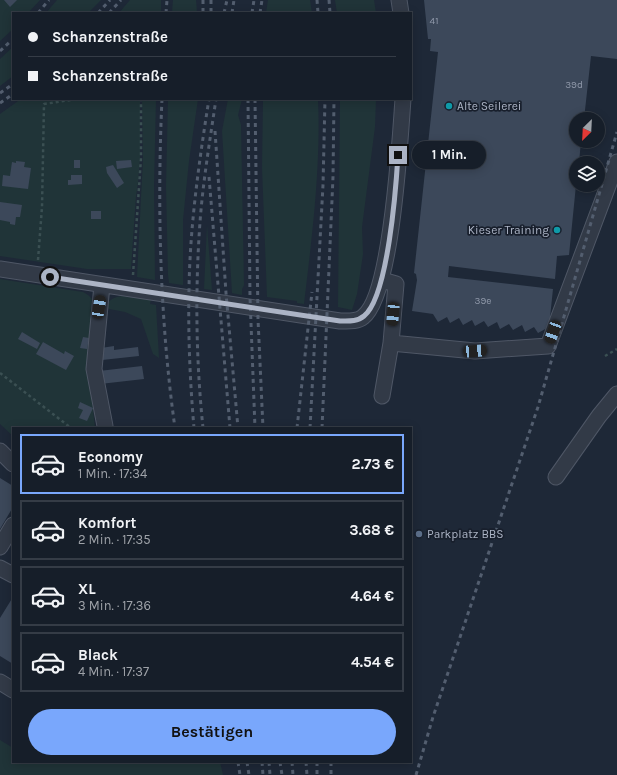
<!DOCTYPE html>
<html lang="de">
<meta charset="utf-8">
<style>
:root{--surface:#161e29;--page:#1f2731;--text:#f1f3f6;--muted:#9ea2a8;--line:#353c46;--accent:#79a7fc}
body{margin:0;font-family:Karla,sans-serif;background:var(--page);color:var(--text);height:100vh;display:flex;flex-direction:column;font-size:15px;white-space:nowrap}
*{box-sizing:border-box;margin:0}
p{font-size:13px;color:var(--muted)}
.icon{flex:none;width:22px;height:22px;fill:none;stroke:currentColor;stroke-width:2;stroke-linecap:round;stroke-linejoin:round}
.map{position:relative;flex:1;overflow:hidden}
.sheet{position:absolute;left:12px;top:427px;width:400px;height:336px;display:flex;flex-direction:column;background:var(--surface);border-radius:0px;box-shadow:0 2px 10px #0003,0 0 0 1px var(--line)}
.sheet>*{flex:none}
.top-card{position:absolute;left:12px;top:12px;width:400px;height:88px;border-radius:0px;box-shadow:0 2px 10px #0003,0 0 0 1px var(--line);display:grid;align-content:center;height:88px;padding:0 16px;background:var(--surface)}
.needle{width:26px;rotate:204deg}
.buttons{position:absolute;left:569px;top:112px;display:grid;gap:8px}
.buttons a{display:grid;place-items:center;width:36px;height:36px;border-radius:50%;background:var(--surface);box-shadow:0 2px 10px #0003,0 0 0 1px var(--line);font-size:20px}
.end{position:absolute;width:18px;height:18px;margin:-9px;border:5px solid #acb4c5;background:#111;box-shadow:0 0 0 2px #111}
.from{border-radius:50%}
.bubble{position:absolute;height:28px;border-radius:14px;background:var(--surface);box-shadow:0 2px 10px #0003,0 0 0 1px var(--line);font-size:13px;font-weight:700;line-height:28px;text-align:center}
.car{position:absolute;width:12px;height:24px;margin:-12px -6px;border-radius:5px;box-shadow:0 0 3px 1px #0007;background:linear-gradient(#222 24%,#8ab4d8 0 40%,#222 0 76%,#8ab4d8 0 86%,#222 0)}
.top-card b{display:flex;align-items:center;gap:14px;height:38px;font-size:15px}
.top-card b+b{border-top:1px solid var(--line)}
.top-card i{width:10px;height:10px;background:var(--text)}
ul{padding:7px 0 0;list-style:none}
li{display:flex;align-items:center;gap:12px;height:60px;margin:0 8px 6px;padding:0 8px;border:2px solid var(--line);border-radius:0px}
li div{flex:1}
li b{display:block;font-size:15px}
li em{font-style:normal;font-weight:700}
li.on{border-color:var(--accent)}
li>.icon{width:36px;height:36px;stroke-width:1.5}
.action{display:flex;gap:8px;margin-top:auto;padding:8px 16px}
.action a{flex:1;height:46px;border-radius:24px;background:var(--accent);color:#111;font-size:16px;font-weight:700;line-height:46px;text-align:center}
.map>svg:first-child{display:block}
</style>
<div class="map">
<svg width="617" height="775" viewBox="0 0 617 775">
<rect width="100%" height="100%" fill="#1e2837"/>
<!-- green -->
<path fill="#203438" d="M0,0H40L28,13H13V29L0,41Z
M57,0H101L88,13H46Z
M130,0H161V13H119Z
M173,0H196L197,13H172Z
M268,0H310L312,13H266Z
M335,0H374L376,13H337Z
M13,47V76L0,86V59Z
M21,99H140V158L138,183L136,196L131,269H87L0,256V114Z
M142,99H156L154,186L155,280L137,277L143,158Z
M168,99H198L189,161L183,220V285L169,283L168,275L166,186Z
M228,99H242L238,115L241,125L244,285L242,289V295L232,293L222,131Z
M263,99H318C321,167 312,237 304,304L297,303V301L267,297L262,167Z
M340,99H376L375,127L362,227L363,254L357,294L352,310L338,307Z
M207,225L212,290L204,289Z
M0,279L83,292L88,295L92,299L89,370L95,428H13V436L0,424Z
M122,296L151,299L150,304L156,305L159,358L153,354L141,319L125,312L104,308C109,300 113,297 122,296Z
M0,740L13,748V762H220L223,775H0Z"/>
<!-- building -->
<path fill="#3c485a" d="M4,0H17L10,7Z
M424,0H617V59L591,56L584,119H576V141H581L579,163H576V185L569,255L557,256L555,279L449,266L448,277L553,289L549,327L538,333L534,327L525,332L522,325L513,330L509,324L500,329L497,322L488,327L484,321L475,326L472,320L463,325L459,318L450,323L447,317L438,322L433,314L412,311L417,280L416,274L414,273L438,52L430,51L431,39H428Z
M74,160H80V168H74Z
M131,160L132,167L117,169L116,161Z
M16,161L25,162L24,167L31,168L28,189L2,186L3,175L10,176L12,162L16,163Z
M113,165L124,183L117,188L107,173L106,167Z
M71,175H82V184L68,185V180H71Z
M0,202L22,205L20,217H16L15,225L10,224V222L0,220Z
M91,211H101V219H91Z
M22,332L40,343L37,349L18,339Z
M83,337L89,338L87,349L80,348Z
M43,342L64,354L65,351L74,356L66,370L36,354Z
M114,346V350L138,347L139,356L102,360L101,348Z
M142,366L144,379L100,384L99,371Z
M80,402L93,408L87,421L79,418L83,410L78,408Z
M0,478L13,486V507L0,529Z
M13,597V664L0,656V618Z"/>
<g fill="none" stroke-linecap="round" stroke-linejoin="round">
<!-- minor casing -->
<g stroke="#4f5766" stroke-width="17">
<path id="minor" d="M399,0L401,13
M0,269L340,321C348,321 357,322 363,317C392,295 400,139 403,99
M382,280L396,284L391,343L382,396
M102,285L94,369L105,426
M391,343L475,351L548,346L617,162
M0,451L13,464
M556,477L599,416L617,394
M0,547L13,525
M0,568L13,575
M0,682L13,690"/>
</g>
<!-- path -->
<path stroke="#3b5053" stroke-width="2.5" stroke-dasharray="3 3" stroke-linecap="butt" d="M38,260L42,207L44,104L77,99
M133,275L141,158V99
M605,356L617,349
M0,373L71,428"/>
<!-- minor -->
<use href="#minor" stroke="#323a47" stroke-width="15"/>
<!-- rail -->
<path stroke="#535e6f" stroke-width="3" stroke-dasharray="4 4" stroke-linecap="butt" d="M203,0V13
M211,0V13
M317,0L318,13
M329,0L330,13
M38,13L49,0
M98,13L110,0
M109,13L121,0
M166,13L167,0
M224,13L227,0
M232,13L234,0
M252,13L254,0
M260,13L262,0
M0,51L13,39
M0,93L13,84
M162,99C157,206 160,322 175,428
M248,99L250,297L255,428
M255,99L258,319L263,428
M0,103L13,94
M215,131L226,293L238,428
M209,177L230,428
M194,428C190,382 188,335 189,289C190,225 199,162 209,99
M203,428C196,360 195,291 200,222C203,181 210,140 216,99
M297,428L312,292
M310,428L323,185L325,99
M322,428L333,177L334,99
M238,762L240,775
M247,762L249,775
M262,762L263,775
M269,762L270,775
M280,762L282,775
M292,762L293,775
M306,762L307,775
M317,762V775
M331,762V775
M416,775L433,717L538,407L617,132"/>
</g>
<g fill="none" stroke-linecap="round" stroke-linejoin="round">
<!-- route -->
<path stroke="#acb4c5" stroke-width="5" d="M50,277L340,321C348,321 357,322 364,316C388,297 396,188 398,155"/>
</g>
<!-- markers -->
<g fill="#0f9aa8" stroke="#181f2c" stroke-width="1.5">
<circle cx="449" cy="106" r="4"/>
<circle cx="557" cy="230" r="4"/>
</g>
<circle fill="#5c6f8a" stroke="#181f2c" stroke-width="1.5" cx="419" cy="534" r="4"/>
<g text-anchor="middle" stroke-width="3.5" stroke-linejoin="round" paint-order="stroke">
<!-- number labels -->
<g font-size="10" fill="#9099aa">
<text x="434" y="24">41</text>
<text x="574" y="88">39d</text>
<text x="483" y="304">39e</text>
</g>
<!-- poi labels -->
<g font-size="12" fill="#acb4c5" stroke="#181f2c" text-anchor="start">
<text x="457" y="110">Alte Seilerei</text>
<text x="549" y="234" text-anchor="end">Kieser Training</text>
<text x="427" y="538">Parkplatz BBS</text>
</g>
</g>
</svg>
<div class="buttons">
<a><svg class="needle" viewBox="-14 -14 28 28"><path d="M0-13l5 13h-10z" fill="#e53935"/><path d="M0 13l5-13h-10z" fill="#9ea2a8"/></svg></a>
<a><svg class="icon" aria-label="layers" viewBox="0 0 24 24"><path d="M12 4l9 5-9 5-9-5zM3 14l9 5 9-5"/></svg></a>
</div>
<i class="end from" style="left:50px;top:277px"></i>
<i class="end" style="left:398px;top:155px"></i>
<div class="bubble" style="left:412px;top:141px;width:74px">1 Min.</div>
<i class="car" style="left:99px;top:307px;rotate:9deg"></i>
<i class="car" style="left:393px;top:314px;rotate:185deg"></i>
<i class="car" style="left:553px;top:332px;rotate:200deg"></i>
<i class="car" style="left:475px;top:351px;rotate:86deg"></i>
<div class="top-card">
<b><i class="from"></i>Schanzenstraße</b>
<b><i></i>Schanzenstraße</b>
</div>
<section class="sheet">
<ul>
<li class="on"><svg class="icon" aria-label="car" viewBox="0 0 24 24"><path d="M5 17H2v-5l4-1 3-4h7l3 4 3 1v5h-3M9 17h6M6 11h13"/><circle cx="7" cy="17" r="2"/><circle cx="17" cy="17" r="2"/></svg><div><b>Economy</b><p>1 Min. · 17:34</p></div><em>2.73 €</em></li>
<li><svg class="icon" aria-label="car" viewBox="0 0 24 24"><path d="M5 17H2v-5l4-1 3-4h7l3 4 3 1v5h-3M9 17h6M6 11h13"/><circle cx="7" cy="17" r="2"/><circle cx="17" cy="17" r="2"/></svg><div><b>Komfort</b><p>2 Min. · 17:35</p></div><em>3.68 €</em></li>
<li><svg class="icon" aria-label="car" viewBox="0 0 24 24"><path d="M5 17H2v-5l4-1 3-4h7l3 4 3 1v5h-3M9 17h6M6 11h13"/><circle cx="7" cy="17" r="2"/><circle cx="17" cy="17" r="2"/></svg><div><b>XL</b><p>3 Min. · 17:36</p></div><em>4.64 €</em></li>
<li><svg class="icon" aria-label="car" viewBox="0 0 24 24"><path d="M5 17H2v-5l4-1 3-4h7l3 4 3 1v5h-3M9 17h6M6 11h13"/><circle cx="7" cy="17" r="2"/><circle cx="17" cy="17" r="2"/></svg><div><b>Black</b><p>4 Min. · 17:37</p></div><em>4.54 €</em></li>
</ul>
<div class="action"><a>Bestätigen</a></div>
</section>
</div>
